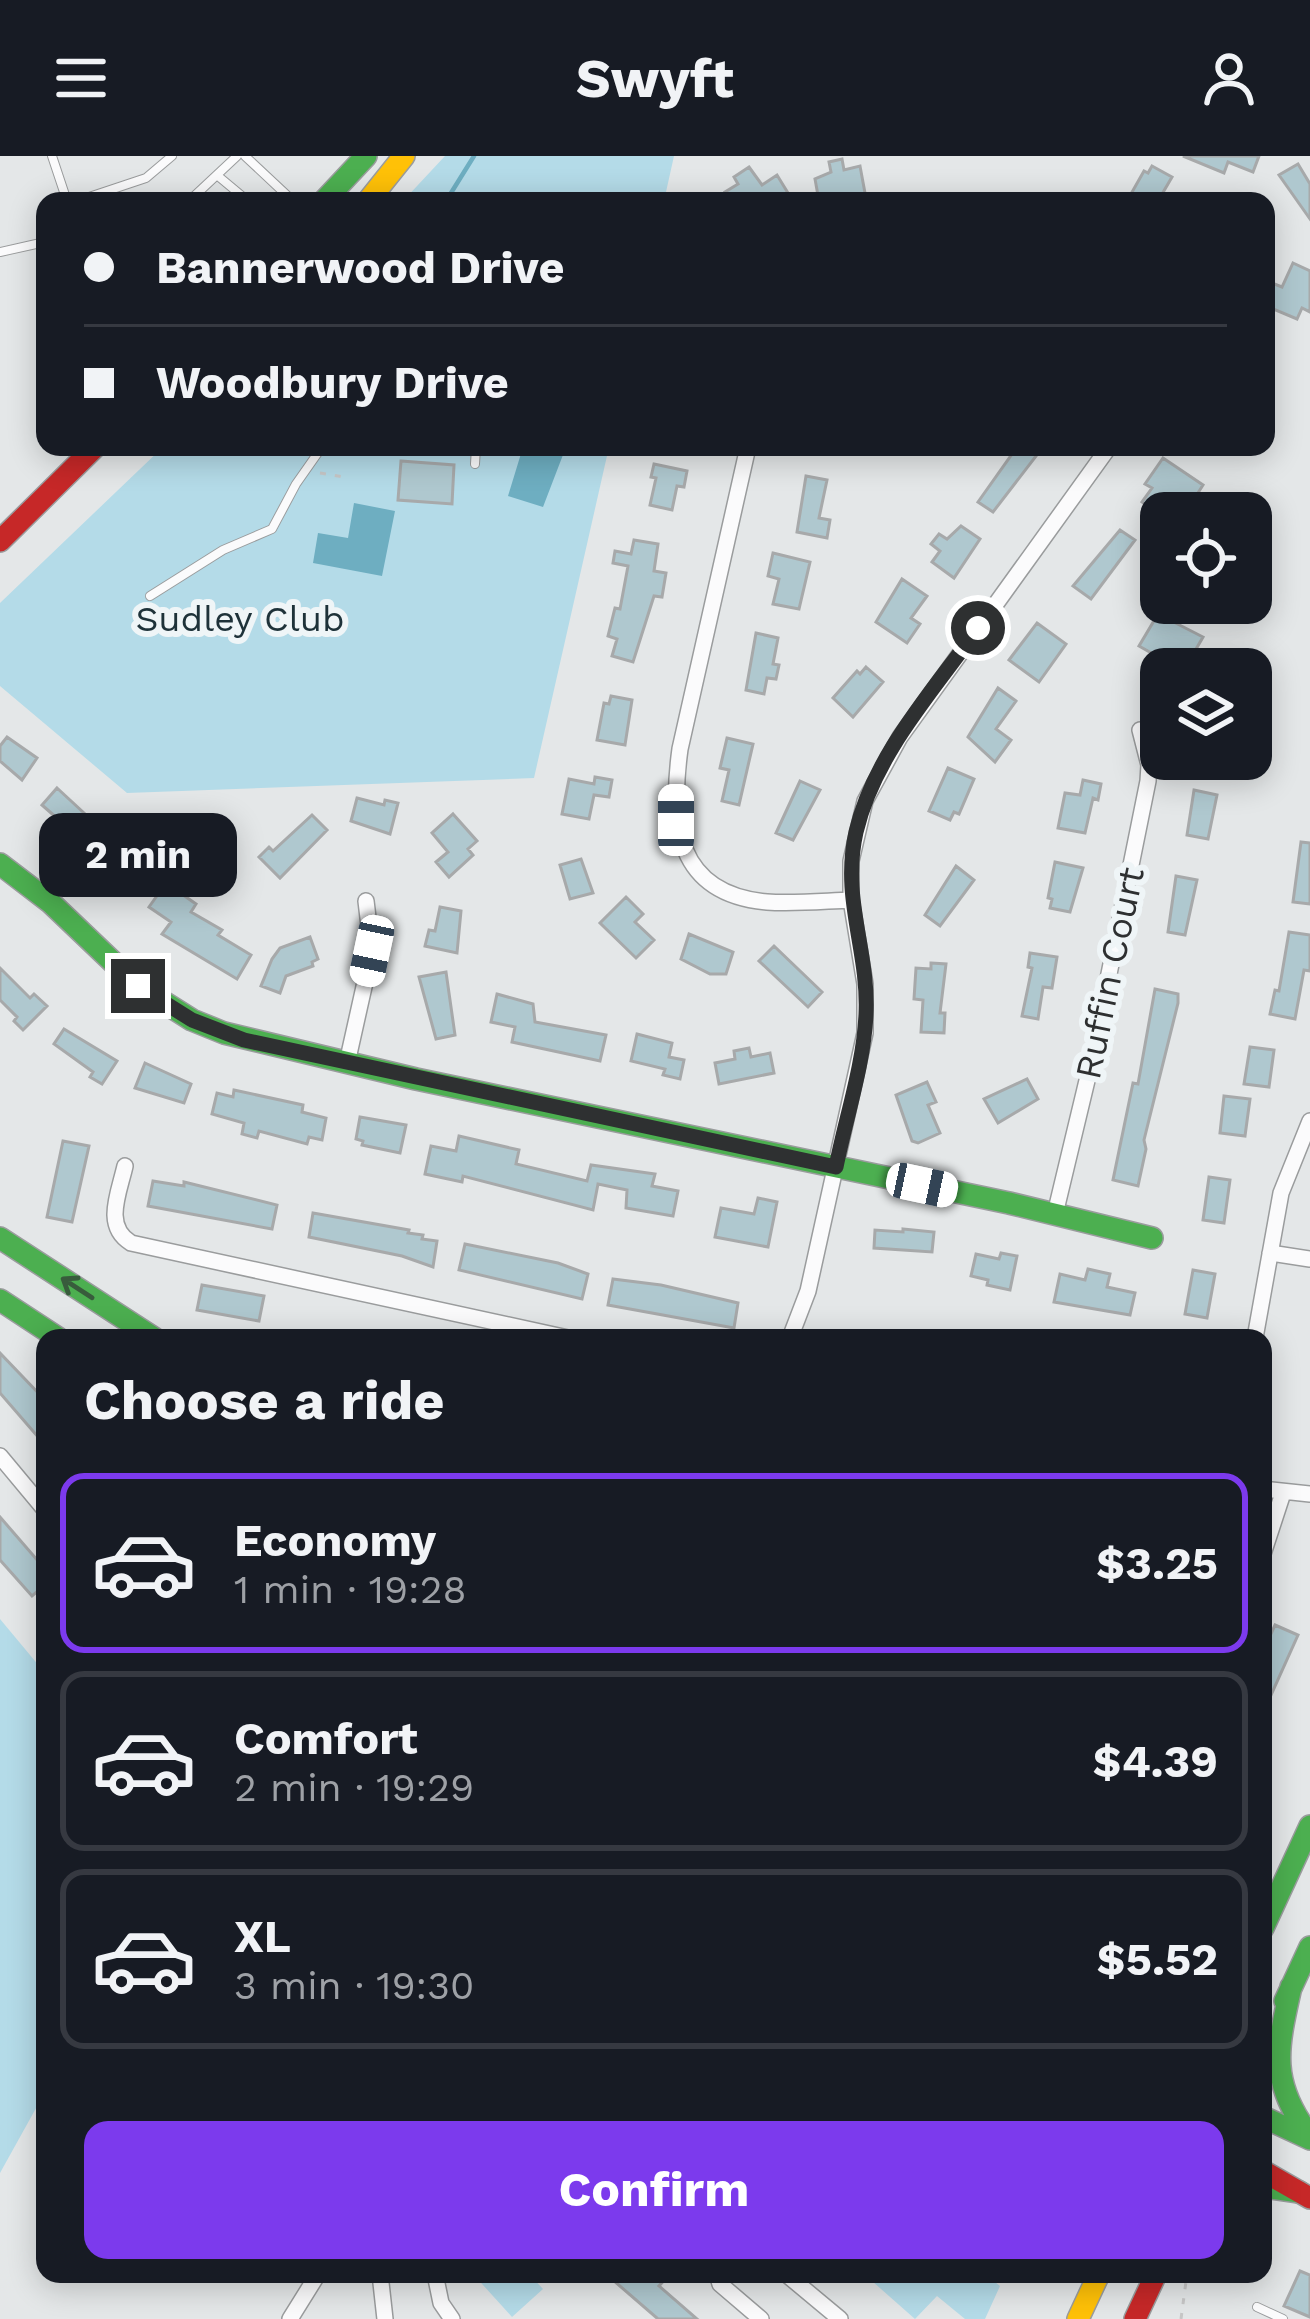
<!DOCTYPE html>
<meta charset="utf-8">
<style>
:root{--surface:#171b24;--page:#20242c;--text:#f1f3f6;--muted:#9ea1a6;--line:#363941;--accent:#7c3aed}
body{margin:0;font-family:"Work Sans",sans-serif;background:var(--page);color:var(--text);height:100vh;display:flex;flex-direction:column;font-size:45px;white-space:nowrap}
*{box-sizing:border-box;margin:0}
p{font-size:39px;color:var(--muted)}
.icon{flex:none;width:66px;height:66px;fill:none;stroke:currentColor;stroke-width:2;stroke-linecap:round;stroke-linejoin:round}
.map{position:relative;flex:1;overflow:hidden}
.sheet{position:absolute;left:36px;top:1173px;width:1236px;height:954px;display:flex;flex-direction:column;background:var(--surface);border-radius:24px;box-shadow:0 6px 30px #0003}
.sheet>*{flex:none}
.banner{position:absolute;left:36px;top:36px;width:1239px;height:264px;border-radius:24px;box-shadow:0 6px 30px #0003;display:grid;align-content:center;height:264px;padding:0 48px;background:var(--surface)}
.tools{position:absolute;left:1140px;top:336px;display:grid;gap:24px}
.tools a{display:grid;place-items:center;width:132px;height:132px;border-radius:24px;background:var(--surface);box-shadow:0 6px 30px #0003;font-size:60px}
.end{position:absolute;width:54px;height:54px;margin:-27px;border:15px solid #2e3031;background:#fff;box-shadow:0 0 0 6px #fff}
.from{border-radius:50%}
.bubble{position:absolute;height:84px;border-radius:24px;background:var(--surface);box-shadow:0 6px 30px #0003;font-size:39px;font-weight:700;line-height:84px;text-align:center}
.car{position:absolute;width:36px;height:72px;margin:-36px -18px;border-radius:15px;box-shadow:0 0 9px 3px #0007;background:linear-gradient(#fff 24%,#345 0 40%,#fff 0 76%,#345 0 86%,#fff 0)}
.banner b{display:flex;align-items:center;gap:42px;height:114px;font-size:45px}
.banner b+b{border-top:3px solid var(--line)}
.banner i{width:30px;height:30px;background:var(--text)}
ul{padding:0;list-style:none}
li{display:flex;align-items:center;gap:36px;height:180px;margin:0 24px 18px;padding:0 24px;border:6px solid var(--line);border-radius:24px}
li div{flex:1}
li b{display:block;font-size:45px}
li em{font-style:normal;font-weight:700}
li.current{border-color:var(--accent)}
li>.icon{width:108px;height:108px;stroke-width:1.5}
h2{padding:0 48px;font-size:54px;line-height:144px}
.cta{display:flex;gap:24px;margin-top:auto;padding:24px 48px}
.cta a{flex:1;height:138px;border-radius:24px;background:var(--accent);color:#fff;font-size:48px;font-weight:700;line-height:138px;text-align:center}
header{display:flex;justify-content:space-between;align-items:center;height:156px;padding:0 48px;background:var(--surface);font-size:54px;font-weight:700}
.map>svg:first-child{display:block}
</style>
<header><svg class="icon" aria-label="menu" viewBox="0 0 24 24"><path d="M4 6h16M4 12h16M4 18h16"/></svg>Swyft<svg class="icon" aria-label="person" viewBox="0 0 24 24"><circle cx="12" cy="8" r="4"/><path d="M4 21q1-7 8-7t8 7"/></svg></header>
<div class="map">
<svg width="1310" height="2163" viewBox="0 0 1310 2163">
<rect width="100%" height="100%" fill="#e4e7e8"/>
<!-- green -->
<path fill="#b4dbe8" d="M445,0H674L664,45H403Z
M163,291H609L534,622L127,637L0,530V447Z
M0,1463L45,1517V1936L0,2017Z
M473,2118H529L543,2133L512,2161Z
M864,2118H985L1000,2130L985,2163H965L937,2140L915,2163Z"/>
<!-- water -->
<path fill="#6eaec1" d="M523,291H566L543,351L508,340Z
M354,347L395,355L382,420L313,407L318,377L348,382Z"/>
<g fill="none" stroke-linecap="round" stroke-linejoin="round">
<!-- stream -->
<path stroke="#6eaec1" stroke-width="4.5" d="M446,45L474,0"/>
</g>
<!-- building -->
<path fill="#afc8cf" stroke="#a7a9aa" stroke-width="3" d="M1183,0H1259L1253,16L1228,6L1224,17Z
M842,3L844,14L860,10L865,37L819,45L815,23L831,16L829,6Z
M1298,8L1310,28V63L1279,19Z
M1152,10L1172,21L1158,45H1127L1144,15L1148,17Z
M749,11L762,29L777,19L788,37L775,45H731L725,36L738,28L734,21Z
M1293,107L1310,115V156L1302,152L1297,163L1266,150L1272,127L1282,131Z
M1017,291H1043L993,356L978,346Z
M1163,302L1203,329L1191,348L1176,338L1158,358L1142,346L1152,332L1145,328Z
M401,305L454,309L452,348L398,344Z
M654,308L687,315L684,331L677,330L672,354L650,349L656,322L651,321Z
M806,320L827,324L819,362L830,364L827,382L797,376Z
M961,370L980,383L954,422L932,406L940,395L931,388L939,378L947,383Z
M1120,374L1135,384L1091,443L1073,430Z
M634,384L658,388L654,415L666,417L662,441L654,440L633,506L612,500L617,483L608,480L615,452L620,453L628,410L613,407L615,395L631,398Z
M773,397L810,406L799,453L773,448L779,423L768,420Z
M902,423L927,440L911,462L920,468L907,487L876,466Z
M1158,458L1203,481L1188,507L1164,494L1160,502L1139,490Z
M1037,467L1066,488L1039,526L1009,504Z
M756,477L778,482L773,508L779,509L776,523L767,522L764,538L746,534Z
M866,511L883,526L853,561L833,542L857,515L860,518Z
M998,532L1016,545L996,573L1011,584L995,606L968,581Z
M611,540L632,544L625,589L597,584L604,547L609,548Z
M7,581L37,602L22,624L0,605V590Z
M727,582L753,588L739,649L722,645L729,614L720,612Z
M948,612L974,623L959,658L954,656L950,664L929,655Z
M595,621L612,624L609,641L594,639L589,663L562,658L569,623L594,628Z
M1083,624L1101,628L1098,644L1093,642L1085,677L1058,672L1065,637L1080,639Z
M800,625L820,634L793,684L776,677Z
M57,632L110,681L117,674L143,701L140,704L148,713L132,728L42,649Z
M1194,634L1217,639L1208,683L1187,679Z
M357,642L384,649L385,644L398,647L390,678L351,665Z
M453,658L477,685L468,693L473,699L449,721L436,706L448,696L432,677Z
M312,659L327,674L280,722L259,701L269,691L273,695Z
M1301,686L1310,687V748L1293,746Z
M581,703L593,737L570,743L560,709Z
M1055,706L1083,712L1070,756L1050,752L1052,743L1048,742Z
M956,710L974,724L940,770L925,759Z
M1176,720L1197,724L1185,779L1168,776Z
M166,727L196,748L191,756L222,774L218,779L251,799L237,823L162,778L171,766L149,751Z
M626,741L643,758L635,766L654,784L636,802L600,767Z
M440,751L461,755L457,797L425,790L429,774L435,775Z
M1289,776L1310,779V815L1304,814L1295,863L1270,858L1275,834L1279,835Z
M689,778L733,796L726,818H710L681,803Z
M310,781L318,803L312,806L313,810L286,820L280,837L261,830L272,803L280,792Z
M774,790L822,836L808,851L759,805Z
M1030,797L1057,801L1052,832L1043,831L1038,863L1022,860L1032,812L1028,811Z
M931,807L946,808L940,857H945L944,877L921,876L923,844L914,843L916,812L931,813Z
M0,812L30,842L34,838L47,850L23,874L14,865L17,861L0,844Z
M446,816L455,879L436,883L419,821Z
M1155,833L1178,838V847L1144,984L1146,993L1138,1030L1113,1024L1133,927L1138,928Z
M497,838L533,848L535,866L606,879L600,905L512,886L515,871L491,866Z
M64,873L117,905L102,928L90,921L93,916L54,888Z
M637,878L672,887L669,901L684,904L680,923L663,919L665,913L631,905Z
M1250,891L1274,894L1269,931L1244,928Z
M749,892L751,901L770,897L774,917L719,928L715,907L735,903L734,895Z
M145,907L191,928L184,947L135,932Z
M1027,923L1038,943L998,967L984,943Z
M927,926L936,946L928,949L940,977L918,987L912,985L896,939Z
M234,934L303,949L302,956L326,962L322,984L309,981L307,988L259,975L257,982L242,978L244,967L212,958L217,937L233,941Z
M1224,940L1250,943L1245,980L1220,977Z
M360,961L406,969L400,997L362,989L363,985L356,983Z
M459,980L519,994L516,1008L587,1025L591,1009L655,1018L652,1030L678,1035L673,1060L626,1052L627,1034L598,1028L593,1054L463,1020L462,1026L425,1018L431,990L456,995Z
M63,985L89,990L72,1066L47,1061Z
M1209,1021L1230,1024L1224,1067L1203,1064Z
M153,1025L184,1030V1026L277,1049L272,1073L148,1050Z
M758,1042L777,1046L768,1091L715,1081L721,1052L754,1058Z
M313,1057L409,1074L408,1077L423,1079L422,1083L437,1085L433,1111L402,1100L309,1081Z
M903,1073L934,1076L932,1096L874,1092L875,1074L903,1076Z
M465,1088L558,1107L588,1118L582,1143L459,1114Z
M1001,1097L1017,1100L1010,1134L987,1129L988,1124L971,1120L976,1098L999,1103Z
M1088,1113L1110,1118L1107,1131L1135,1137L1130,1159L1054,1146L1060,1118L1085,1124Z
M1193,1114L1215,1118L1207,1162L1185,1158Z
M613,1123L661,1129L738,1147L734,1172L608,1149Z
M202,1129L264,1140L259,1165L197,1154Z
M0,1197L45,1244V1289L0,1237Z
M0,1361L45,1413V1429L32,1440L0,1404Z
M1275,1469L1298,1479L1263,1557V1479L1269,1482Z
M1300,2115L1310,2119V2161L1284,2150Z
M606,2118H670L659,2130L697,2163H658Z"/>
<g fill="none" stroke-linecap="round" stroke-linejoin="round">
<!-- lane casing -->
<g stroke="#9a9c9d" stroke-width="10">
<path id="lane" d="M52,0L67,45
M245,0L293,45
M218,20L248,45
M77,45L146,22L172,0
M189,45L237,0
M0,96L45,86
M475,308L476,291
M150,440L223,394L272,373L296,328L322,291
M1257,2151L1283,2163"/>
</g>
<!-- street casing -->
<g stroke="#9a9c9d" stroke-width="18">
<path id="street" d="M748,291L680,593C670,666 675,738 767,746C794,748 824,745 851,744
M347,907L372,795L366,745
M125,1010C119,1037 103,1070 131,1087L568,1182
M1055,1058L1090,912L1148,625L1149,609L1140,574
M1270,1097L1310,1103
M790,1182L808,1135L865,877V828L851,744V705L865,645L900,581L1109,291
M1255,1182L1281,1037L1310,965
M0,1300L45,1354
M1263,1333L1310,1338
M1263,1398L1283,1337
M380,2118L385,2163
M435,2118L441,2147L452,2163
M717,2118L720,2128L761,2163
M786,2118L840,2163
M290,2163L318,2118"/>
</g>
<!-- fast casing -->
<g stroke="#9a9c9d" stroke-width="24">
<path id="fast" d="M324,45L366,0
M0,708L51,747L138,830L192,864L224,877L416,923L1009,1047L1152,1082
M0,1082L154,1182
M0,1144L58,1182
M1263,1772L1310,1670
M1291,1831C1277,1893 1269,1926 1310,1980
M1285,1845L1310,1791
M1263,1961L1310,1983
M1263,2031L1299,2036"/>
</g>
<!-- slow casing -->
<g stroke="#9a9c9d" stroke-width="24">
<path id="slow" d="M368,45L404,0
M1078,2163L1099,2118"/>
</g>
<!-- jam casing -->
<g stroke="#9a9c9d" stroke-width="24">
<path id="jam" d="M0,385L95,291
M1263,2015L1310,2042
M1135,2163L1156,2118"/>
</g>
<!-- path -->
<path stroke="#c7c7c7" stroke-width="3" stroke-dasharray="6 9" stroke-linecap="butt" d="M320,317L343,321L342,326
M1181,2163L1187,2118"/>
<!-- lane -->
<use href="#lane" stroke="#fbfbfc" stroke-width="8"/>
<!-- street -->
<use href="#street" stroke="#fbfbfc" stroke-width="15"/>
<!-- fast -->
<use href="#fast" stroke="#4caf50" stroke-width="21"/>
<!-- slow -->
<use href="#slow" stroke="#ffc107" stroke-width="21"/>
<!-- jam -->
<use href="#jam" stroke="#c62828" stroke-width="21"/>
</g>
<!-- one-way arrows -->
<defs><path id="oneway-shaft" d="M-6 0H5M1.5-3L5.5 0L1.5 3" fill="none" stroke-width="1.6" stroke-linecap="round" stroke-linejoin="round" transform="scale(3)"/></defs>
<use stroke="#385c3c" href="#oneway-shaft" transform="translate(77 1132) rotate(-147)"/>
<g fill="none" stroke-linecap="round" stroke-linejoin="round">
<!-- route -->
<path stroke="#2e3031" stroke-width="15" d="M138,830L192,864L244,884L836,1011C846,961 864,908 866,858C869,794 841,743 856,676C874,599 933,535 978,472"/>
</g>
<g text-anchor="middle" stroke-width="12" stroke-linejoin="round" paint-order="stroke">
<!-- park labels -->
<g font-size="36" fill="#1e3239" stroke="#eff5f7">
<text x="240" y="475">Sudley Club</text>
</g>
<!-- street labels -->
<g font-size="36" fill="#2e3031" stroke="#eff5f7">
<text transform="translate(1109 817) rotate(-78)" y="13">Ruffin Court</text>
</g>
</g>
</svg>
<div class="tools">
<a><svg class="icon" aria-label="locate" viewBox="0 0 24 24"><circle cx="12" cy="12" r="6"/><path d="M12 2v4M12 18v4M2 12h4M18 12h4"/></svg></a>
<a><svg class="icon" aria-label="layers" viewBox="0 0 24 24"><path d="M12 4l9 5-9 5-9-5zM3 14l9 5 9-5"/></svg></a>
</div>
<i class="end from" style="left:978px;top:472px"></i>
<i class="end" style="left:138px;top:830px"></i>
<div class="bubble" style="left:39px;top:657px;width:198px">2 min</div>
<i class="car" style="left:676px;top:664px;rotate:0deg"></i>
<i class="car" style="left:372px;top:795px;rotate:192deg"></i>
<i class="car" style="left:922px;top:1029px;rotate:102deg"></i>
<div class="banner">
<b><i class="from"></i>Bannerwood Drive</b>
<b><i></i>Woodbury Drive</b>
</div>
<section class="sheet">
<h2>Choose a ride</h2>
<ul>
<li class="current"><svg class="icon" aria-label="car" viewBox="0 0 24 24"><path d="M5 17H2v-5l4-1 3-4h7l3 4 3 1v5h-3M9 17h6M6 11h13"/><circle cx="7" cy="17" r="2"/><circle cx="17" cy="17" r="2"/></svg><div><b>Economy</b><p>1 min · 19:28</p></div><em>$3.25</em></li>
<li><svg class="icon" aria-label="car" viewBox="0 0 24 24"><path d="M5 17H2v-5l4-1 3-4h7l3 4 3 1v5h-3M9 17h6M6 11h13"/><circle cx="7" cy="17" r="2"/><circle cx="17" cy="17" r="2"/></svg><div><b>Comfort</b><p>2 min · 19:29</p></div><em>$4.39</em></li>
<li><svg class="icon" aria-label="car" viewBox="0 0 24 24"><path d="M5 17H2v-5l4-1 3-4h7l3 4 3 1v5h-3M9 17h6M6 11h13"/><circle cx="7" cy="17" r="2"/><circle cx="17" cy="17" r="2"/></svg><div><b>XL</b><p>3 min · 19:30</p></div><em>$5.52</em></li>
</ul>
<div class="cta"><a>Confirm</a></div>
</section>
</div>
